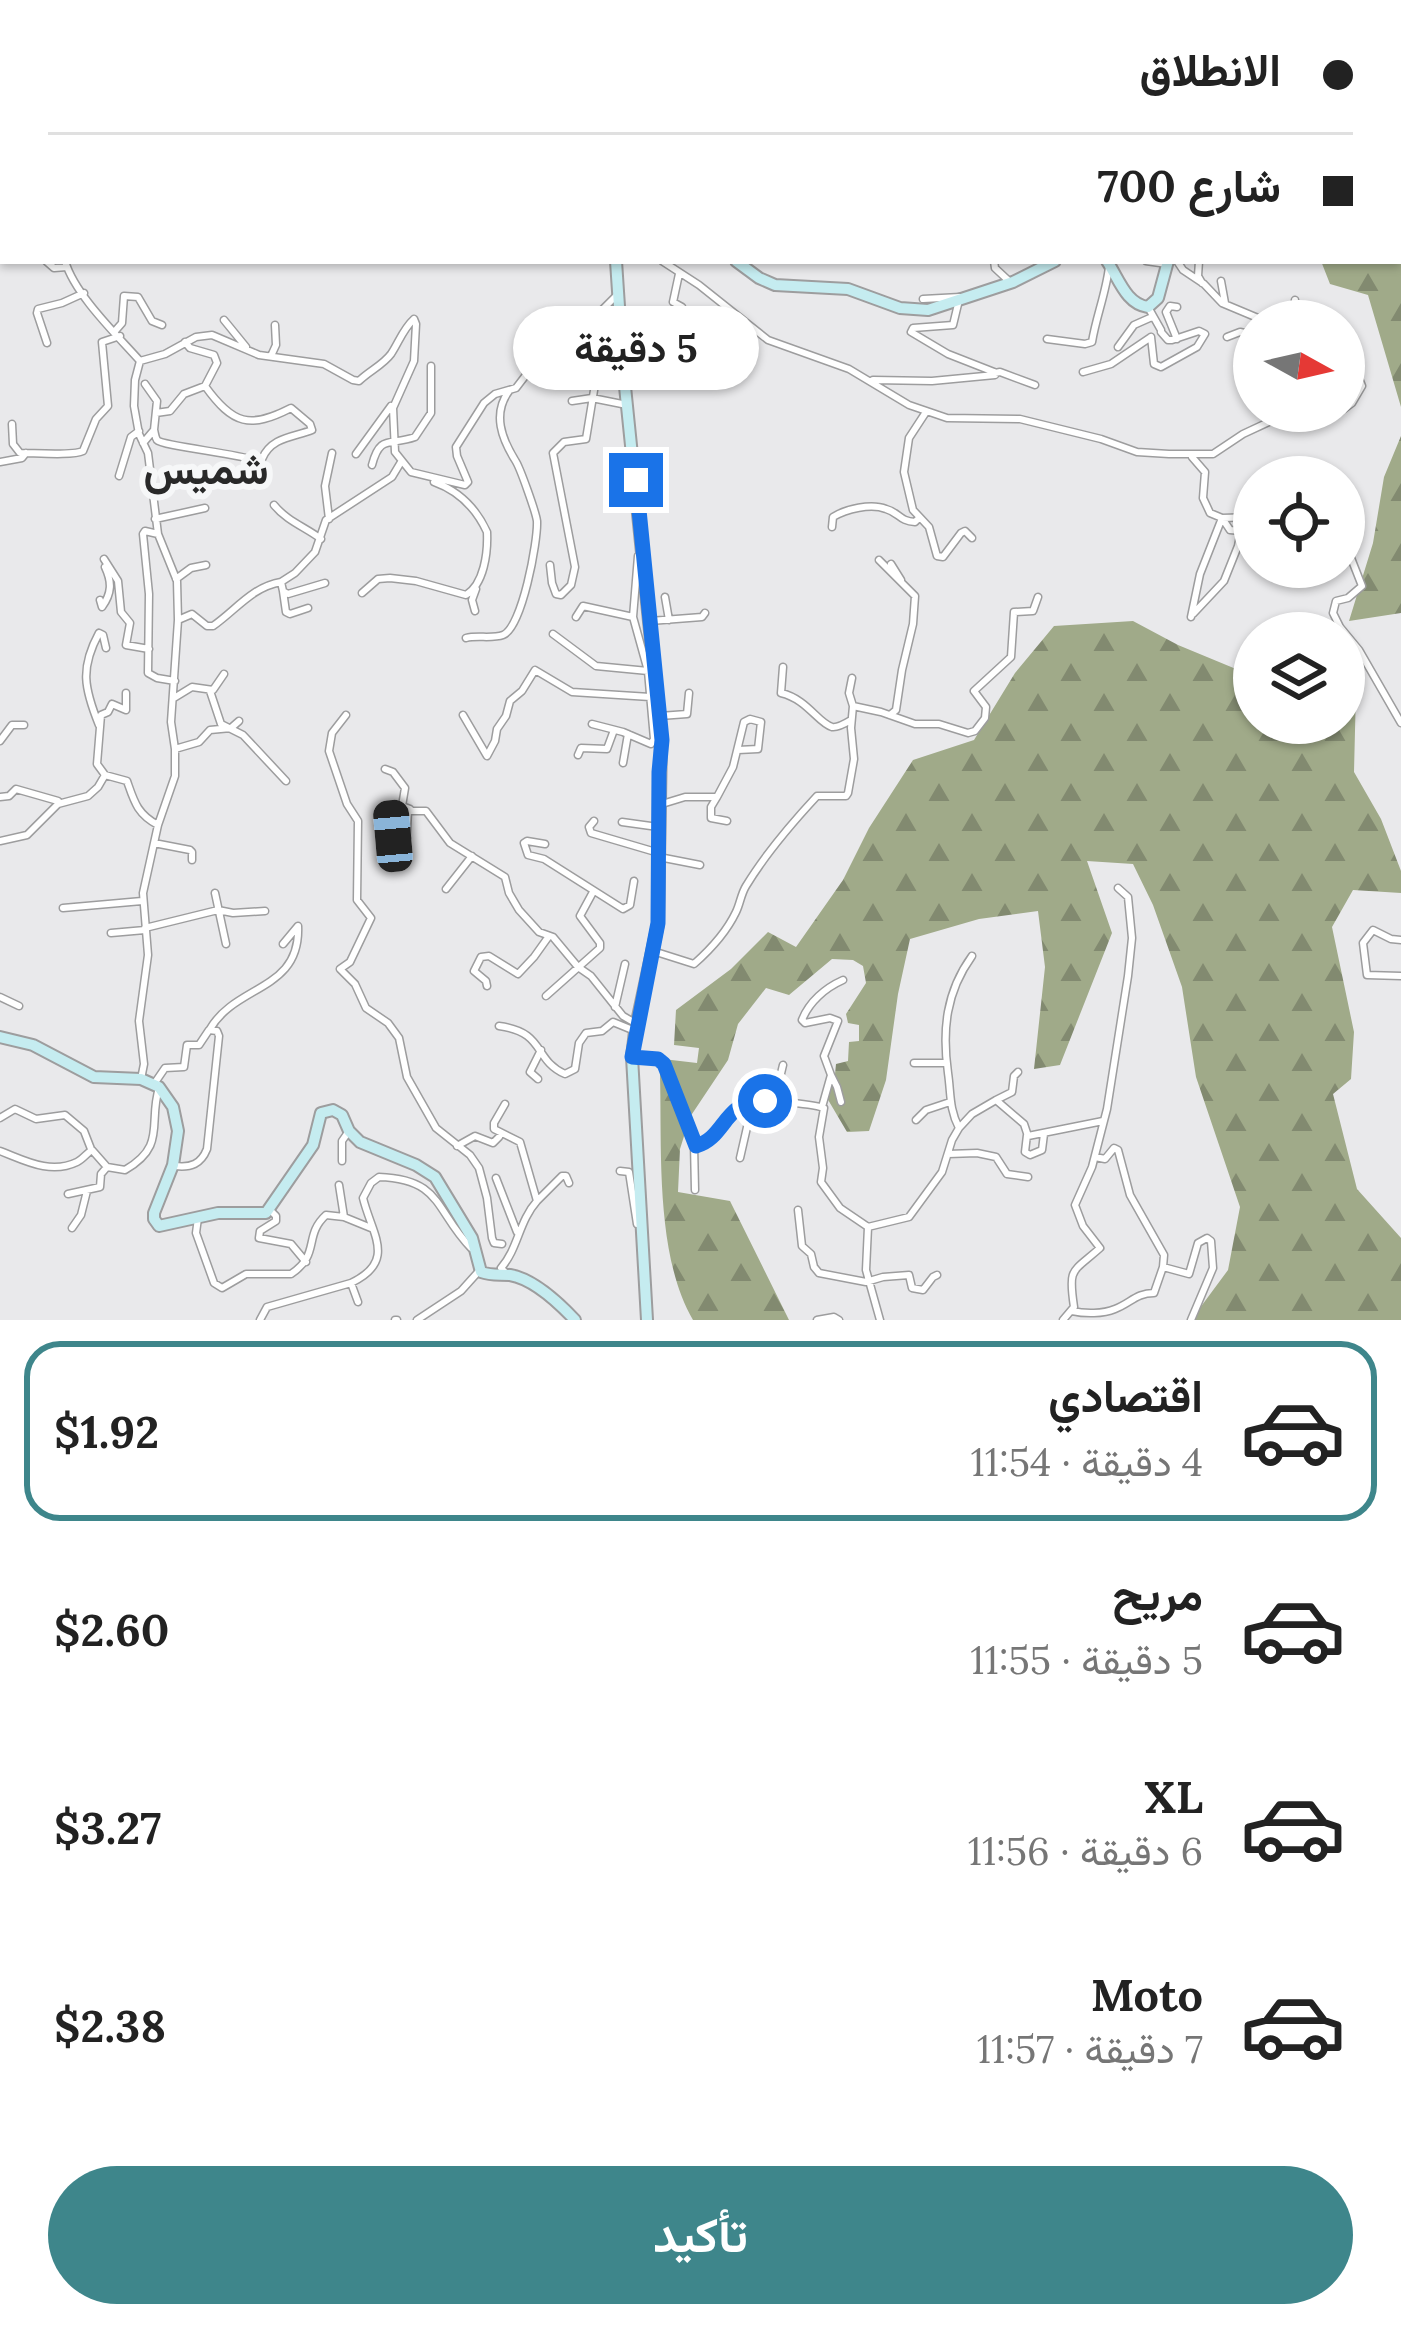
<!DOCTYPE html>
<html lang="ar">
<meta charset="utf-8">
<style>
:root{--surface:#fff;--page:#f6f6f6;--text:#222;--muted:#767676;--line:#e0e0e0;--accent:#3e868b}
body{margin:0;font-family:Lora,Vazirmatn,serif;background:var(--page);color:var(--text);direction:rtl;height:100vh;display:flex;flex-direction:column;font-size:45px;white-space:nowrap}
*{box-sizing:border-box;margin:0}
p{font-size:39px;color:var(--muted)}
.icon{flex:none;width:66px;height:66px;fill:none;stroke:currentColor;stroke-width:2;stroke-linecap:round;stroke-linejoin:round}
.map{position:relative;height:1320px;overflow:hidden;direction:ltr}
.sheet{display:flex;flex-direction:column;background:var(--surface);flex:1}
.sheet>*{flex:none}
.hud{position:absolute;left:0px;top:0px;width:1401px;height:264px;box-shadow:0 3px 9px #0004;direction:rtl;display:grid;align-content:center;height:264px;padding:0 48px;background:var(--surface)}
.needle{width:78px;rotate:98deg}
.fabs{position:absolute;left:1233px;top:300px;display:grid;gap:24px}
.fabs a{display:grid;place-items:center;width:132px;height:132px;border-radius:50%;background:var(--surface);box-shadow:0 3px 9px #0004;font-size:60px}
.end{position:absolute;width:54px;height:54px;margin:-27px;border:15px solid #1a73e8;background:#fff;box-shadow:0 0 0 6px #fff}
.from{border-radius:50%}
.bubble{position:absolute;height:84px;border-radius:42px;background:var(--surface);box-shadow:0 3px 9px #0004;font-size:39px;font-weight:700;line-height:84px;text-align:center;direction:rtl}
.car{position:absolute;width:36px;height:72px;margin:-36px -18px;border-radius:15px;box-shadow:0 0 9px 3px #0007;background:linear-gradient(#222 24%,#8ab4d8 0 40%,#222 0 76%,#8ab4d8 0 86%,#222 0)}
.hud b{display:flex;align-items:center;gap:42px;height:114px;font-size:45px}
.hud b+b{border-top:3px solid var(--line)}
.hud i{width:30px;height:30px;background:var(--text)}
ul{padding:21px 0 0;list-style:none}
li{display:flex;align-items:center;gap:36px;height:180px;margin:0 24px 18px;padding:0 24px;border:6px solid transparent;border-radius:36px}
li div{flex:1}
li b{display:block;font-size:45px}
li em{font-style:normal;font-weight:700}
li.current{border-color:var(--accent)}
li>.icon{width:108px;height:108px;stroke-width:1.5}
.primary-button{display:flex;gap:24px;margin-top:auto;padding:24px 48px}
.primary-button a{flex:1;height:138px;border-radius:72px;background:var(--accent);color:#fff;font-size:48px;font-weight:700;line-height:138px;text-align:center}
.map>svg:first-child{display:block}
</style>
<div class="map">
<svg width="1401" height="1320" viewBox="0 0 1401 1320">
<defs>
<pattern id="forest-firs" width="22" height="20" patternUnits="userSpaceOnUse" patternTransform="scale(3)"><rect width="22" height="20" fill="#a0aa89"/><path d="M5 1l3.5 6h-7zM16 11l3.5 6h-7z" fill="#828a70"/></pattern>
</defs>
<rect width="100%" height="100%" fill="#e9e9eb"/>
<!-- forest -->
<path fill="url(#forest-firs)" d="M1401,115V407L1368,295L1330,284L1321,261H1398V116Z
M1401,436V613L1349,621L1373,543L1384,477Z
M1133,621L1178,645L1236,669L1254,662V723H1344V670L1356,690L1354,772L1381,819L1401,871V893L1353,890L1332,927L1354,1032L1351,1079L1333,1094L1357,1189L1401,1238V1320H1191L1228,1270L1240,1207L1196,1077L1182,987L1153,905L1133,864L1087,861L1112,933L1060,1065L1034,1069L1045,967L1038,911L979,919L910,939L898,994L886,1080L869,1131L847,1132L827,1098L835,1074L836,1064L848,1061L849,1042L859,1041V1025L848,1023L846,1014L866,983L863,966L853,960L832,959L789,995L766,988L738,1024L728,1060L690,1117L680,1149L678,1192L730,1201L789,1320H693C655,1255 662,1149 660,1074L663,1059L697,1063L699,1048L674,1045L676,1010L731,969L768,932L796,947L843,880L869,828L913,760L974,740L1015,673L1054,626Z"/>
<g fill="none" stroke-linecap="round" stroke-linejoin="round">
<!-- street casing -->
<g stroke="#9d9d9e" stroke-width="9">
<path id="street" d="M458,0L459,3
M586,0V3
M1047,0L1048,3
M1066,0V3
M539,3L541,0
M1211,3L1212,0
M1305,3L1309,0
M1342,3V0
M1398,39H1401
M0,111L3,112
M0,141V152
M46,261L54,268L67,267
M65,261C75,295 116,334 140,361
M662,261L699,285L768,340L849,369L909,405L947,418L1020,419L1101,439L1137,452L1169,454H1213L1243,434L1273,420C1295,430 1321,425 1341,411
M994,261L995,268L1010,282
M1146,261L1167,264
M1177,261L1183,270L1204,284L1222,303L1265,321
M1199,261L1198,276L1202,283
M679,274L673,302L682,307
M1221,281L1225,303
M923,299L960,297
M1148,307L1161,330
M224,320L246,347
M1294,321L1295,300
M115,331L122,323L124,296L138,297L152,321L162,325
M1151,337L1154,364L1161,367L1197,347L1205,334L1199,331L1172,340H1168L1161,332
M1227,337L1240,332L1254,335
M1047,339L1085,344L1092,342C1096,317 1106,293 1109,267
M1177,339L1166,312L1170,306L1177,307
M47,343L37,313L38,309L62,303L84,293
M1118,347L1134,325L1152,317
M271,356L276,345L275,325
M1344,371L1358,376L1362,386L1352,403L1344,409
M1083,372L1111,364L1151,337
M995,373L1000,372L1035,385
M576,375L594,367
M873,380L932,381L995,375L994,372L948,354L911,332L913,328L953,325L959,300
M572,401L592,398L627,405
M926,412L909,438L904,472L913,510L929,527L937,556L943,557L961,533L965,531L972,538
M156,413L170,411L184,394L205,386
M12,424L13,444L20,453C35,453 73,456 83,451L96,419L108,406L102,342L120,336
M154,430C155,433 155,437 157,440C162,446 241,454 257,461L262,459C271,437 294,437 312,430L310,424L291,408C250,429 233,425 205,386L217,363L214,355L190,348L185,342
M143,443L154,430L157,401L145,384
M356,454L391,406
M253,460L254,476
M0,462L22,458L26,453
M372,465C380,434 390,446 415,437L431,413V366
M119,476L131,437L139,431
M274,505C287,521 305,527 321,539
M155,519L205,508
M329,519L325,486L332,453
M832,527L833,517C846,509 871,503 886,509C900,513 899,521 915,522L919,518
M158,534L145,531L143,534L149,594L148,673L157,678L175,681
M638,556L633,617L648,671L654,739H659
M1351,558L1362,586L1348,598L1336,601L1333,613L1340,627L1359,650L1401,723
M104,559L118,581L121,612L130,623L126,645L149,649
M879,560L915,596L913,624L902,670L896,710L890,715
M891,564L901,580
M550,565L552,583L556,594L561,595L571,585L575,567L553,453L564,442L586,439L598,366L623,367
M176,579L191,568L206,565
M281,582L295,573L315,552L326,520L392,477L401,462
M283,591L286,612L290,614L308,608
M362,593L378,579L390,578L416,581L466,595C484,584 488,553 487,532C476,508 459,491 434,482
M665,597L669,620
M100,600L102,607C112,593 112,582 105,567
M475,611L472,600L476,589
M1193,614L1224,581L1238,546L1241,531
M576,617L583,606L633,617
M1191,617L1200,574L1222,518L1230,530L1241,531L1254,517L1222,518L1210,513L1203,498L1205,472L1192,457
M178,620L177,581L158,534L148,453L139,434L134,406L135,380L140,361L165,354L196,337L212,335L259,355L324,364L353,380L359,381C369,371 383,365 391,354C399,342 403,329 414,319L416,324L414,361L393,408L395,452L411,472L465,485L468,482L457,456L456,447L484,403L495,394L516,388L542,354L579,333L617,295
M650,621L702,617L705,613
M553,634L596,666L648,671
M466,638C477,635 492,639 503,635C522,628 538,541 537,521C536,513 520,467 515,460C502,439 492,414 509,391
M783,667L781,693C807,699 818,723 832,727C837,728 846,723 851,720
M210,691L221,724L243,735L286,781
M174,698L192,687L213,690L224,674
M853,706L881,712L915,724H939L968,733L975,731L985,718L986,707L974,691L1011,657L1014,612L1033,611L1038,597
M346,715L332,733L329,751L347,804L358,821L357,900L371,918L350,962L340,969L355,984L366,1008L388,1023L399,1038L407,1077L436,1128L470,1155L479,1168L487,1198L492,1238L494,1243L502,1244
M463,715L487,756L495,741L497,729L506,716L510,701L522,691L535,670L572,692L650,697
M660,716L687,714L689,693
M592,724L623,732L651,744L654,739
M99,725C84,688 80,668 99,633L103,635L106,648
M0,741L12,725H24
M175,749L199,742L210,730L231,728L239,721
M578,755L581,748L607,749L614,730
M623,763L628,734
M385,769L393,772L405,788L402,806L410,809
M105,775L127,781C134,801 137,814 158,825
M0,797L9,796L16,789L58,801
M717,797L711,807V818L727,821
M662,804L685,797H717L733,767L744,722L750,719L761,722L758,749L738,750
M391,805L393,837L407,838
M594,821L589,827L591,833L659,853
M622,822L658,827
M0,841L27,835L58,804L88,796L98,787L105,775L97,764L101,715L108,712L112,704L126,710V693
M154,843L190,850L192,852V860
M545,844L527,841L524,843L528,855L544,859L623,909L630,905L634,881
M406,847L408,811H426L450,843L505,877L509,893L519,910L539,932L553,937L578,967L591,976L623,1016L635,1023
M659,857L700,865
M446,889L472,856
M215,893L226,944
M63,908L142,901
M145,928L218,910L233,913L265,911
M111,933L145,930
M1401,940L1391,939L1373,930L1363,943L1367,975L1401,976
M653,951L694,964C711,949 726,933 736,912C740,904 741,894 746,886C766,853 791,824 817,796H846L848,793L854,759L851,728L853,706L849,693L852,678
M487,986L486,981L474,971L481,957L489,956L518,974L534,957L549,936
M546,996L600,948V943L580,916L593,892
M0,997L19,1006
M615,1007L625,964
M499,1026C546,1032 533,1060 565,1074L575,1069L579,1043L586,1033L602,1031L613,1022L635,1031
M210,1029C236,984 301,991 298,926L283,944
M632,1057L659,1059L664,1064L696,1146C712,1142 714,1132 724,1121C729,1114 738,1106 747,1103C758,1098 811,1104 824,1108L819,1137L823,1168L821,1182L840,1208L868,1227
M914,1063H946
M831,1075L837,1087L841,1102
M141,1079L144,1064L139,1021L148,955L143,893L158,825L175,776V749L171,722L178,620L192,614L207,626H213C236,610 252,587 281,582L283,591L288,594L325,583
M538,1079L530,1072L541,1050
M154,1084L165,1068L184,1067L187,1045H199L209,1030L217,1031L219,1036L207,1149C201,1164 191,1168 175,1166
M996,1100L1012,1092L1014,1076L1018,1072
M774,1103L783,1065
M505,1104L494,1123V1129L520,1142L537,1201C519,1221 518,1249 501,1268L506,1273
M822,1107L831,1075L824,1056L838,1021L830,1018L805,1023L802,1020C809,1002 825,988 843,980
M0,1118L15,1109L36,1119L65,1115L84,1131L91,1149
M916,1120L926,1110L950,1102
M959,1128C949,1109 951,1093 948,1073C942,1030 946,992 972,956
M1027,1135L1025,1152L1030,1155L1042,1150L1044,1134
M694,1144L695,1190
M457,1146L475,1136L493,1143L499,1137
M0,1151C24,1160 50,1175 77,1162C83,1159 87,1153 92,1150L107,1167L125,1170C167,1146 148,1123 159,1088
M948,1154L977,1153L996,1157L1007,1174L1028,1177
M740,1158L753,1101
M342,1161V1141L349,1131
M620,1171L629,1172L637,1224
M496,1178L517,1232
M339,1185L344,1217
M68,1194L100,1187L101,1174L107,1167
M537,1201L562,1176H566L569,1183
M269,1209L276,1216V1221L260,1231L259,1238L291,1244L306,1262
M798,1210L802,1246L811,1254L814,1267L819,1273L866,1282L883,1277L909,1275L912,1288L923,1290L933,1277L937,1275
M198,1218L196,1233L214,1283L222,1288L246,1274H291C321,1254 303,1236 326,1215L344,1217L371,1228
M72,1228L81,1215L87,1191
M1163,1267L1189,1274L1198,1243L1207,1238L1211,1241L1213,1268L1191,1320
M351,1283L358,1302
M1072,1311C1085,1314 1103,1314 1115,1309C1131,1303 1136,1293 1154,1293L1163,1267L1164,1255L1130,1195L1118,1150L1114,1148L1105,1159L1095,1157
M260,1320L267,1307L351,1283C397,1261 372,1235 363,1198L371,1183L379,1177C442,1179 435,1211 471,1248
M395,1320H397
M417,1320L461,1291L479,1271
M817,1320L834,1317L839,1320
M880,1320L866,1270L868,1227L909,1217L942,1172L952,1140L959,1128L972,1114L996,1100L1024,1124L1028,1136L1103,1121
M1063,1320L1074,1307C1068,1267 1072,1273 1100,1248L1083,1226L1075,1205L1092,1167L1107,1109L1128,976L1132,938L1128,897L1118,888"/>
</g>
<!-- secondary casing -->
<g stroke="#9d9d9e" stroke-width="14">
<path id="secondary" d="M385,0L399,3
M547,0V3
M405,3L420,0
M1161,3L1162,0
M616,261L623,367L661,739L658,924L635,1031L632,1057L647,1320
M736,261L759,278L775,285L848,289L900,308L928,310L1013,282L1055,261
M1107,261C1119,279 1126,304 1148,307L1158,298L1168,261
M0,1037L33,1045L94,1077L141,1079L159,1087L173,1107L178,1131L173,1165L154,1213V1219L159,1226L218,1213H266L313,1145L321,1113L333,1110L342,1115L349,1131L360,1142L416,1165L435,1177L472,1238L481,1272C492,1276 499,1274 510,1275C534,1279 559,1303 575,1320"/>
</g>
<!-- street -->
<use href="#street" stroke="#fff" stroke-width="6"/>
<!-- secondary -->
<use href="#secondary" stroke="#c5ecf0" stroke-width="10"/>
</g>
<g fill="none" stroke-linecap="round" stroke-linejoin="round">
<!-- route -->
<path stroke="#1a73e8" stroke-width="15" d="M636,480L662,740L659,772L658,923L632,1057L658,1059L664,1064L696,1146C726,1138 724,1099 765,1101"/>
</g>
<g text-anchor="middle" stroke-width="12" stroke-linejoin="round" paint-order="stroke">
<!-- quarter labels -->
<g font-size="42" font-weight="bold" fill="#292929" stroke="#f6f7f8">
<text x="206" y="484">شميس</text>
</g>
</g>
</svg>
<div class="fabs">
<a><svg class="needle" viewBox="-14 -14 28 28"><path d="M0-13l5 13h-10z" fill="#e53935"/><path d="M0 13l5-13h-10z" fill="#767676"/></svg></a>
<a><svg class="icon" aria-label="locate" viewBox="0 0 24 24"><circle cx="12" cy="12" r="6"/><path d="M12 2v4M12 18v4M2 12h4M18 12h4"/></svg></a>
<a><svg class="icon" aria-label="layers" viewBox="0 0 24 24"><path d="M12 4l9 5-9 5-9-5zM3 14l9 5 9-5"/></svg></a>
</div>
<i class="end from" style="left:765px;top:1101px"></i>
<i class="end" style="left:636px;top:480px"></i>
<div class="bubble" style="left:513px;top:306px;width:246px">5 دقيقة</div>
<i class="car" style="left:393px;top:836px;rotate:355deg"></i>
<div class="hud">
<b><i class="from"></i>الانطلاق</b>
<b><i></i>شارع 700</b>
</div>
</div>
<section class="sheet">
<ul>
<li class="current"><svg class="icon" aria-label="car" viewBox="0 0 24 24"><path d="M5 17H2v-5l4-1 3-4h7l3 4 3 1v5h-3M9 17h6M6 11h13"/><circle cx="7" cy="17" r="2"/><circle cx="17" cy="17" r="2"/></svg><div><b>اقتصادي</b><p>4 دقيقة · 11:54</p></div><em>$1.92</em></li>
<li><svg class="icon" aria-label="car" viewBox="0 0 24 24"><path d="M5 17H2v-5l4-1 3-4h7l3 4 3 1v5h-3M9 17h6M6 11h13"/><circle cx="7" cy="17" r="2"/><circle cx="17" cy="17" r="2"/></svg><div><b>مريح</b><p>5 دقيقة · 11:55</p></div><em>$2.60</em></li>
<li><svg class="icon" aria-label="car" viewBox="0 0 24 24"><path d="M5 17H2v-5l4-1 3-4h7l3 4 3 1v5h-3M9 17h6M6 11h13"/><circle cx="7" cy="17" r="2"/><circle cx="17" cy="17" r="2"/></svg><div><b>XL</b><p>6 دقيقة · 11:56</p></div><em>$3.27</em></li>
<li><svg class="icon" aria-label="car" viewBox="0 0 24 24"><path d="M5 17H2v-5l4-1 3-4h7l3 4 3 1v5h-3M9 17h6M6 11h13"/><circle cx="7" cy="17" r="2"/><circle cx="17" cy="17" r="2"/></svg><div><b>Moto</b><p>7 دقيقة · 11:57</p></div><em>$2.38</em></li>
</ul>
<div class="primary-button"><a>تأكيد</a></div>
</section>
